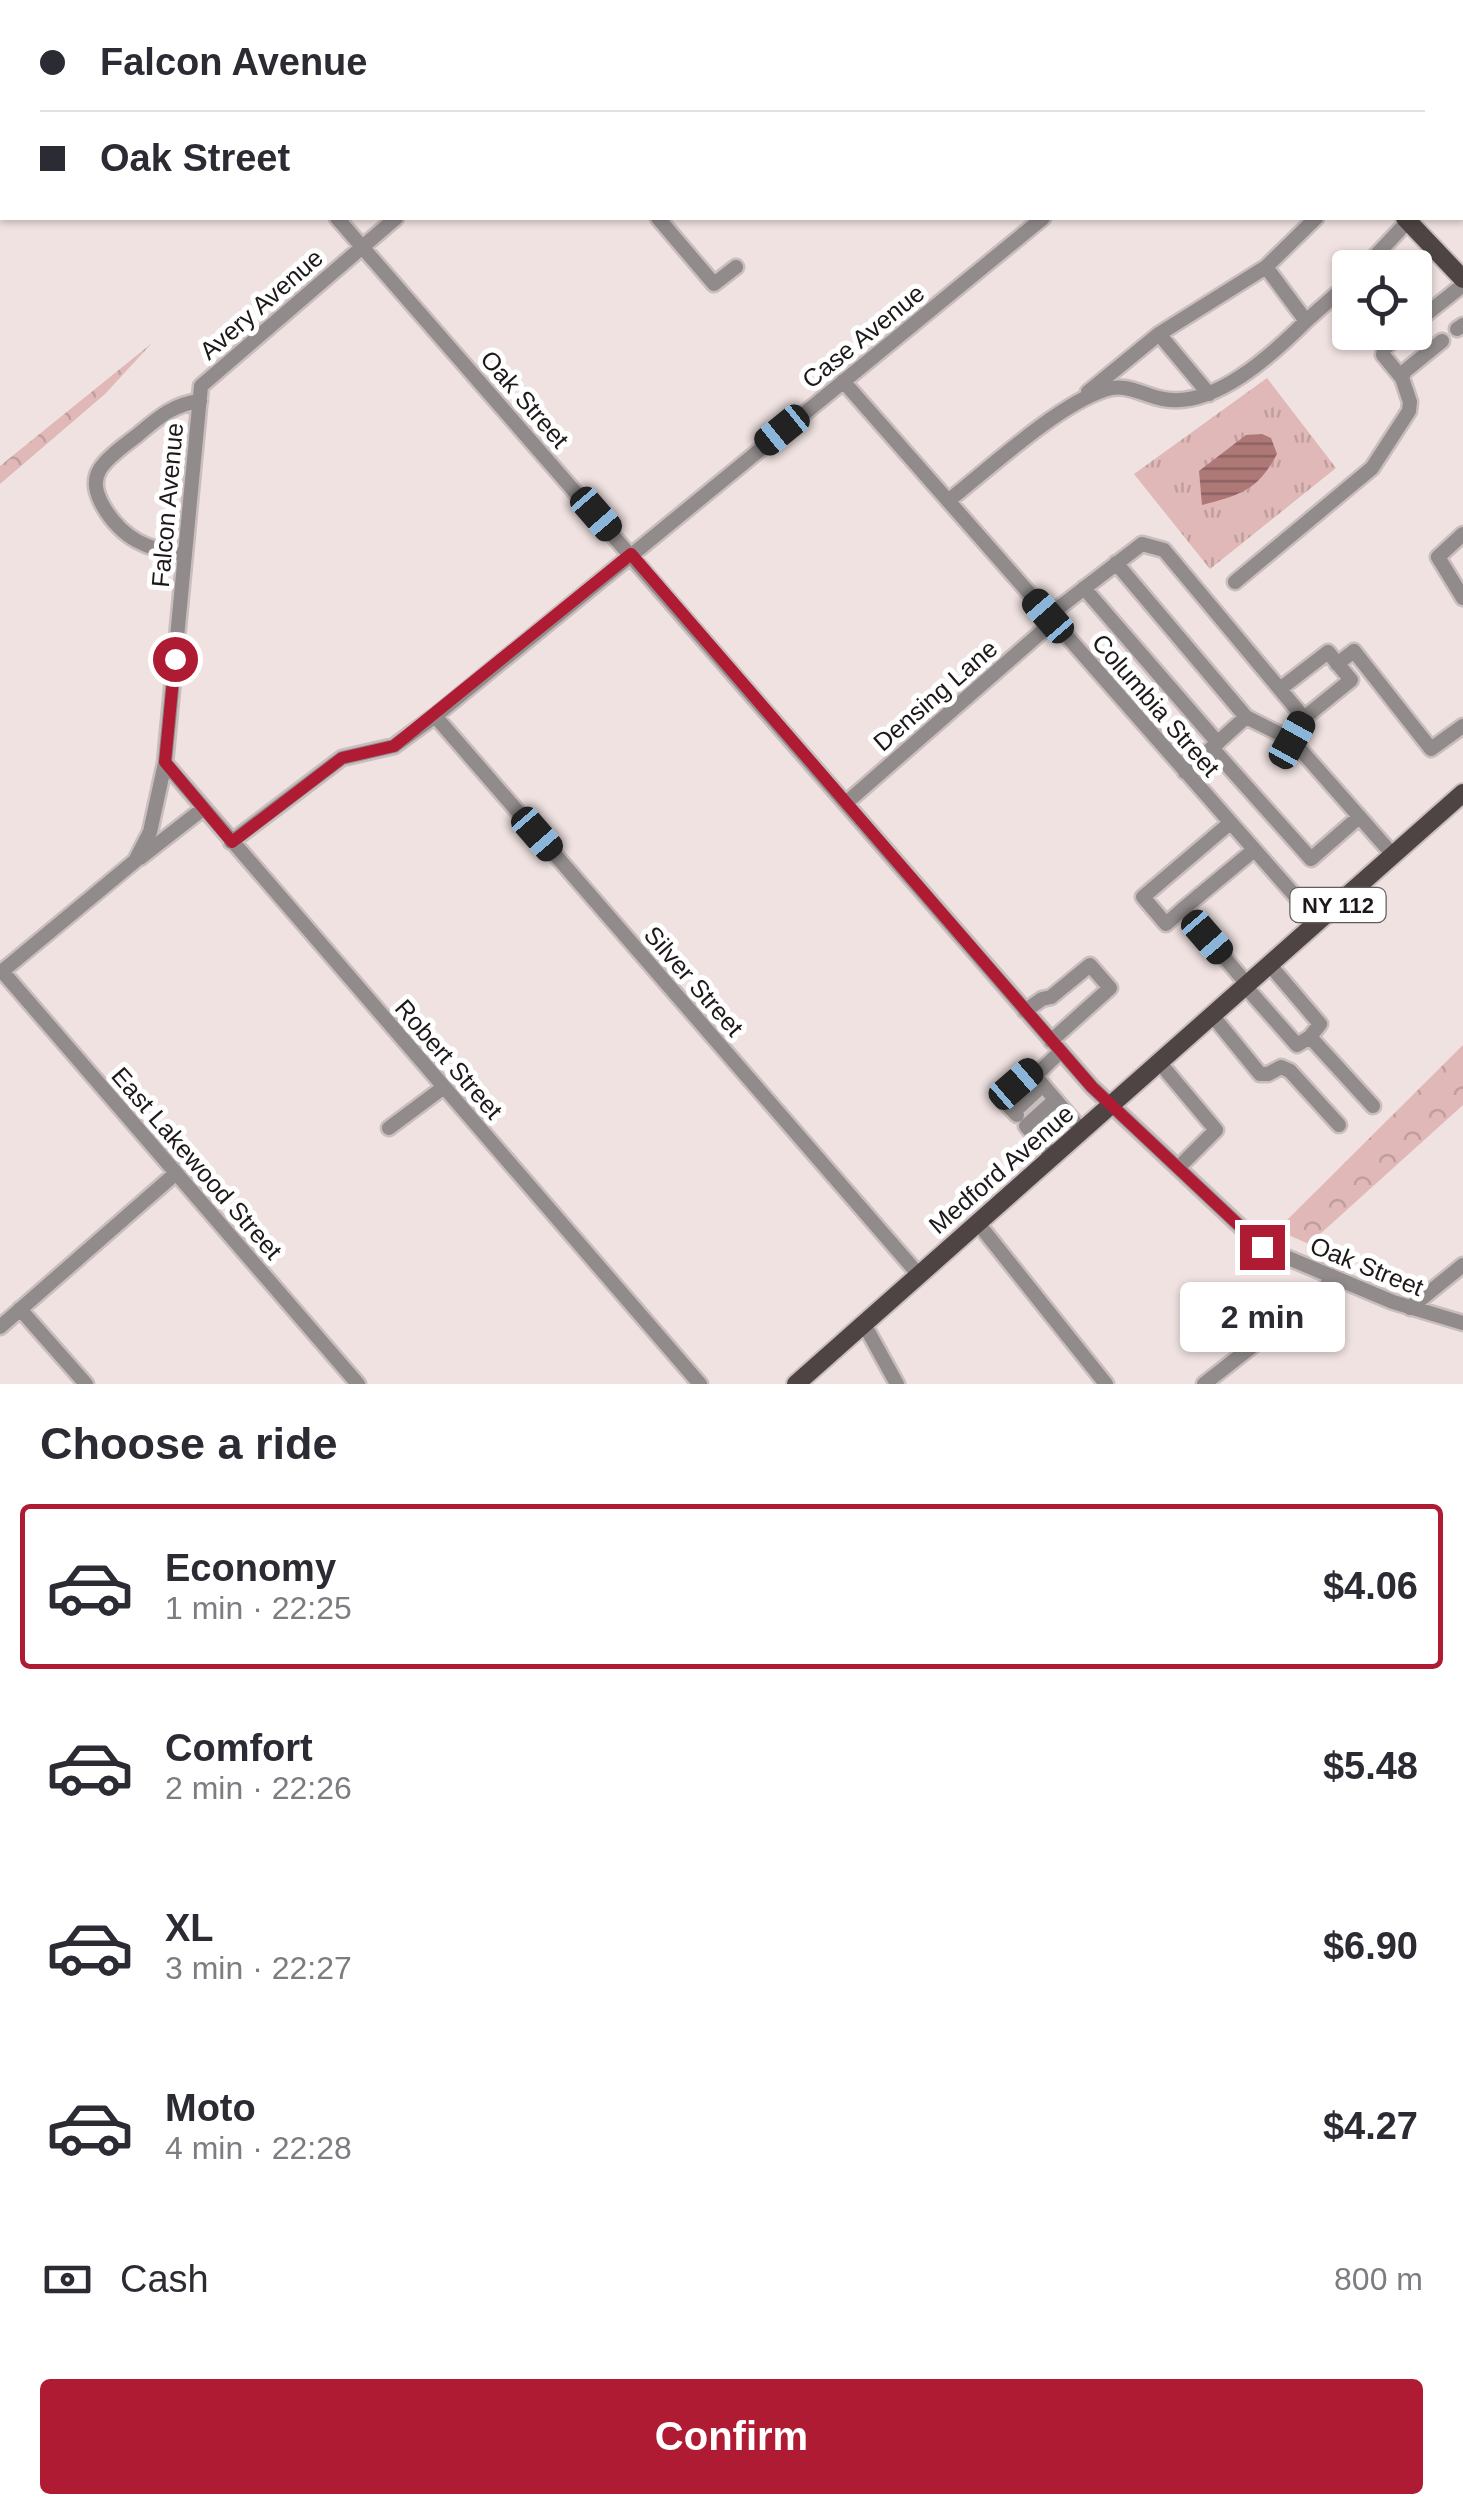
<!DOCTYPE html>
<meta charset="utf-8">
<style>
:root{--surface:#fff;--page:#f7f7f7;--text:#2b2b33;--muted:#7c7c81;--line:#e1e1e2;--accent:#af1b32}
body{margin:0;font-family:Arial,sans-serif;background:var(--page);color:var(--text);height:100vh;display:flex;flex-direction:column;font-size:38px;white-space:nowrap}
*{box-sizing:border-box;margin:0}
p{font-size:32px;color:var(--muted)}
.icon{flex:none;width:55px;height:55px;fill:none;stroke:currentColor;stroke-width:2;stroke-linecap:round;stroke-linejoin:round}
.map{position:relative;height:1384px;overflow:hidden}
.sheet{display:flex;flex-direction:column;background:var(--surface);flex:1}
.sheet>*{flex:none}
.banner{position:absolute;left:0px;top:0px;width:1465px;height:220px;box-shadow:0 2px 8px #0004;display:grid;align-content:center;height:220px;padding:0 40px;background:var(--surface)}
.tools{position:absolute;left:1332px;top:250px;display:grid;gap:20px}
.tools a{display:grid;place-items:center;width:100px;height:100px;border-radius:10px;background:var(--surface);box-shadow:0 2px 8px #0004;font-size:50px}
.end{position:absolute;width:45px;height:45px;margin:-22px;border:12px solid #af1b32;background:#fff;box-shadow:0 0 0 5px #fff}
.from{border-radius:50%}
.bubble{position:absolute;height:70px;border-radius:10px;background:var(--surface);box-shadow:0 2px 8px #0004;font-size:32px;font-weight:700;line-height:70px;text-align:center}
.car{position:absolute;width:30px;height:60px;margin:-30px -15px;border-radius:12px;box-shadow:0 0 8px 2px #0007;background:linear-gradient(#222 24%,#8ab4d8 0 40%,#222 0 76%,#8ab4d8 0 86%,#222 0)}
.banner b{display:flex;align-items:center;gap:35px;height:95px;font-size:38px}
.banner b+b{border-top:2px solid var(--line)}
.banner i{width:25px;height:25px;background:var(--text)}
ul{padding:0;list-style:none}
li{display:flex;align-items:center;gap:30px;height:165px;margin:0 20px 15px;padding:0 20px;border:5px solid transparent;border-radius:10px}
li div{flex:1}
li b{display:block;font-size:38px}
li em{font-style:normal;font-weight:700}
li.active{border-color:var(--accent)}
li>.icon{width:90px;height:90px;stroke-width:1.5}
h2{padding:0 40px;font-size:45px;line-height:120px}
.pay{display:flex;align-items:center;gap:25px;height:110px;padding:0 40px;font-size:38px}
.pay p{margin-inline-start:auto}
.button{display:flex;gap:20px;margin-top:auto;padding:20px 40px}
.button a{flex:1;height:115px;border-radius:10px;background:var(--accent);color:#fff;font-size:40px;font-weight:700;line-height:115px;text-align:center}
.map>svg:first-child{display:block}
</style>
<div class="map">
<svg width="1463" height="1384" viewBox="0 0 1463 1384">
<defs>
<pattern id="grass-tufts" width="24" height="20" patternUnits="userSpaceOnUse" patternTransform="scale(2.5)"><rect width="24" height="20" fill="#dfb8b7"/><path d="M3 7l-1-3M5 7V3M7 7l1-3M15 17l-1-3M17 17v-4M19 17l1-3" fill="none" stroke="#bf9e9d"/></pattern>
<pattern id="forest-crowns" width="20" height="18" patternUnits="userSpaceOnUse" patternTransform="scale(2.5)"><rect width="20" height="18" fill="#dfb8b7"/><path d="M2 6a3 3 0 1 1 6 0M12 15a3 3 0 1 1 6 0" fill="none" stroke="#bf9e9d"/></pattern>
<pattern id="water-rules" width="6" height="5" patternUnits="userSpaceOnUse" patternTransform="scale(2.5)"><rect width="6" height="5" fill="#ae7877"/><path d="M0 2.5h6" fill="none" stroke="#8d6261"/></pattern>
</defs>
<rect width="100%" height="100%" fill="#efe2e1"/>
<!-- grass -->
<path fill="url(#grass-tufts)" d="M1267,378L1336,468L1210,569L1134,474Z"/>
<!-- forest -->
<path fill="url(#forest-crowns)" d="M152,343L105,394L0,484V466Z
M1463,1045V1105L1309,1244L1277,1230Z"/>
<!-- water -->
<path fill="url(#water-rules)" d="M1262,434L1271,438L1277,454C1258,490 1241,495 1202,505L1199,471L1246,435Z"/>
<g fill="none" stroke-linecap="round" stroke-linejoin="round">
<!-- minor casing -->
<g stroke="#c9bebd" stroke-width="19">
<path id="minor" d="M148,0L150,2
M1022,0L1024,2
M1081,0L1083,2
M1126,0L1128,2
M1350,0L1352,2
M1418,0L1420,2
M230,2L233,0
M648,2L651,0
M940,2L943,0
M1000,2L1003,0
M1160,2L1163,0
M1232,2L1235,0
M1295,2L1297,0
M1443,2L1446,0
M1462,37L1463,38
M1462,104H1463
M1462,157L1463,156
M0,190L2,188
M337,218L1092,1087L1262,1247L1393,1302L1463,1323
M658,218L714,284L736,267
M1266,267L1306,321L1350,282
M1364,268L1411,218
M1415,323L1463,285
M1457,329L1463,325
M1159,334L1266,267L1316,218
M1402,378L1383,355L1384,349L1403,332
M843,381L1318,922
M1088,392L1159,334L1209,394
M948,501C990,468 1056,406 1104,390C1126,382 1142,395 1163,399C1214,409 1273,354 1306,321
M1463,534L1438,557L1463,598
M185,555C148,550 122,539 103,506C97,495 92,482 100,469C108,456 128,443 140,433C159,417 174,404 200,401
M1116,563L1246,717L1185,772
M1235,582L1372,468L1409,411L1410,402L1402,378L1405,371L1442,341
M1084,588L1218,743
M1048,616L1142,544L1164,550L1304,718L1351,680L1328,652L1280,689
M1337,664L1354,651L1431,749L1463,726
M435,716L919,1275
M1246,717L1292,740L1393,855
M1212,748L1311,859L1359,817
M165,763L700,1384
M846,803L1053,622
M1230,823L1143,897L1166,924L1183,909L1247,984
M231,842L342,758L394,746L435,716L1043,218
M140,858L204,808
M1183,909L1254,850
M2,971L358,1384
M0,973L135,861L150,832L165,763L201,386L396,218
M1245,986L1297,1045L1310,1037L1320,1024L1269,964
M1025,1011L1042,999L1051,997L1090,965L1110,988L1051,1041
M1212,1015L1260,1074H1268L1281,1067L1290,1071L1339,1125
M1310,1037L1373,1106
M1159,1062L1216,1130L1178,1168
M1035,1076L1060,1052
M1014,1112L1001,1098L1031,1071L1082,1131
M1017,1115L1014,1112L1043,1085
M389,1128L444,1087
M1053,1156L1026,1126L1055,1100
M977,1222L1106,1384
M1410,1308L1463,1265
M20,1309L86,1384
M864,1324L897,1384
M0,1327L175,1174
M1204,1384L1324,1290L1332,1276"/>
</g>
<!-- major casing -->
<g stroke="#c9bebd" stroke-width="22">
<path id="major" d="M1189,0L1191,2
M1405,218L1463,279
M796,1384L1463,793"/>
</g>
<!-- minor -->
<use href="#minor" stroke="#918c8b" stroke-width="14"/>
<!-- major -->
<use href="#major" stroke="#4d4443" stroke-width="18"/>
</g>
<g fill="none" stroke-linecap="round" stroke-linejoin="round">
<!-- route -->
<path stroke="#af1b32" stroke-width="12" d="M175,659L165,762L232,842L342,758L394,746L631,554L1092,1087L1262,1247"/>
</g>
<g text-anchor="middle" stroke-width="10" stroke-linejoin="round" paint-order="stroke">
<!-- shield labels -->
<rect fill="#fff" stroke="#625e5e" stroke-width="2.5" x="1290.5" y="888" width="95" height="34" rx="8"/>
<g font-size="22" font-weight="bold" fill="#1e1919">
<text x="1338" y="913">NY 112</text>
</g>
<!-- street labels -->
<g font-size="25" fill="#1e1919" stroke="#fff">
<text transform="translate(261 304) rotate(-41)" y="9">Avery Avenue</text>
<text transform="translate(863 336) rotate(-39)" y="9">Case Avenue</text>
<text transform="translate(525 399) rotate(49)" y="9">Oak Street</text>
<text transform="translate(167 505) rotate(-85)" y="9">Falcon Avenue</text>
<text transform="translate(935 695) rotate(-41)" y="9">Densing Lane</text>
<text transform="translate(1156 705) rotate(49)" y="9">Columbia Street</text>
<text transform="translate(694 981) rotate(49)" y="9">Silver Street</text>
<text transform="translate(449 1059) rotate(49)" y="9">Robert Street</text>
<text transform="translate(197 1163) rotate(49)" y="9">East Lakewood Street</text>
<text transform="translate(1001 1169) rotate(-41)" y="9">Medford Avenue</text>
<text transform="translate(1367 1266) rotate(22)" y="9">Oak Street</text>
</g>
</g>
</svg>
<div class="tools">
<a><svg class="icon" aria-label="locate" viewBox="0 0 24 24"><circle cx="12" cy="12" r="6"/><path d="M12 2v4M12 18v4M2 12h4M18 12h4"/></svg></a>
</div>
<i class="end from" style="left:175px;top:659px"></i>
<i class="end" style="left:1262px;top:1247px"></i>
<div class="bubble" style="left:1180px;top:1282px;width:165px">2 min</div>
<i class="car" style="left:782px;top:430px;rotate:231deg"></i>
<i class="car" style="left:596px;top:514px;rotate:139deg"></i>
<i class="car" style="left:1048px;top:616px;rotate:319deg"></i>
<i class="car" style="left:1292px;top:740px;rotate:29deg"></i>
<i class="car" style="left:537px;top:834px;rotate:139deg"></i>
<i class="car" style="left:1207px;top:937px;rotate:139deg"></i>
<i class="car" style="left:1016px;top:1084px;rotate:49deg"></i>
<div class="banner">
<b><i class="from"></i>Falcon Avenue</b>
<b><i></i>Oak Street</b>
</div>
</div>
<section class="sheet">
<h2>Choose a ride</h2>
<ul>
<li class="active"><svg class="icon" aria-label="car" viewBox="0 0 24 24"><path d="M5 17H2v-5l4-1 3-4h7l3 4 3 1v5h-3M9 17h6M6 11h13"/><circle cx="7" cy="17" r="2"/><circle cx="17" cy="17" r="2"/></svg><div><b>Economy</b><p>1 min · 22:25</p></div><em>$4.06</em></li>
<li><svg class="icon" aria-label="car" viewBox="0 0 24 24"><path d="M5 17H2v-5l4-1 3-4h7l3 4 3 1v5h-3M9 17h6M6 11h13"/><circle cx="7" cy="17" r="2"/><circle cx="17" cy="17" r="2"/></svg><div><b>Comfort</b><p>2 min · 22:26</p></div><em>$5.48</em></li>
<li><svg class="icon" aria-label="car" viewBox="0 0 24 24"><path d="M5 17H2v-5l4-1 3-4h7l3 4 3 1v5h-3M9 17h6M6 11h13"/><circle cx="7" cy="17" r="2"/><circle cx="17" cy="17" r="2"/></svg><div><b>XL</b><p>3 min · 22:27</p></div><em>$6.90</em></li>
<li><svg class="icon" aria-label="car" viewBox="0 0 24 24"><path d="M5 17H2v-5l4-1 3-4h7l3 4 3 1v5h-3M9 17h6M6 11h13"/><circle cx="7" cy="17" r="2"/><circle cx="17" cy="17" r="2"/></svg><div><b>Moto</b><p>4 min · 22:28</p></div><em>$4.27</em></li>
</ul>
<div class="pay"><svg class="icon" aria-label="cash" viewBox="0 0 24 24"><path d="M3 7h18v10H3z"/><circle cx="12" cy="12" r="2"/></svg>Cash<p>800 m</p></div>
<div class="button"><a>Confirm</a></div>
</section>
